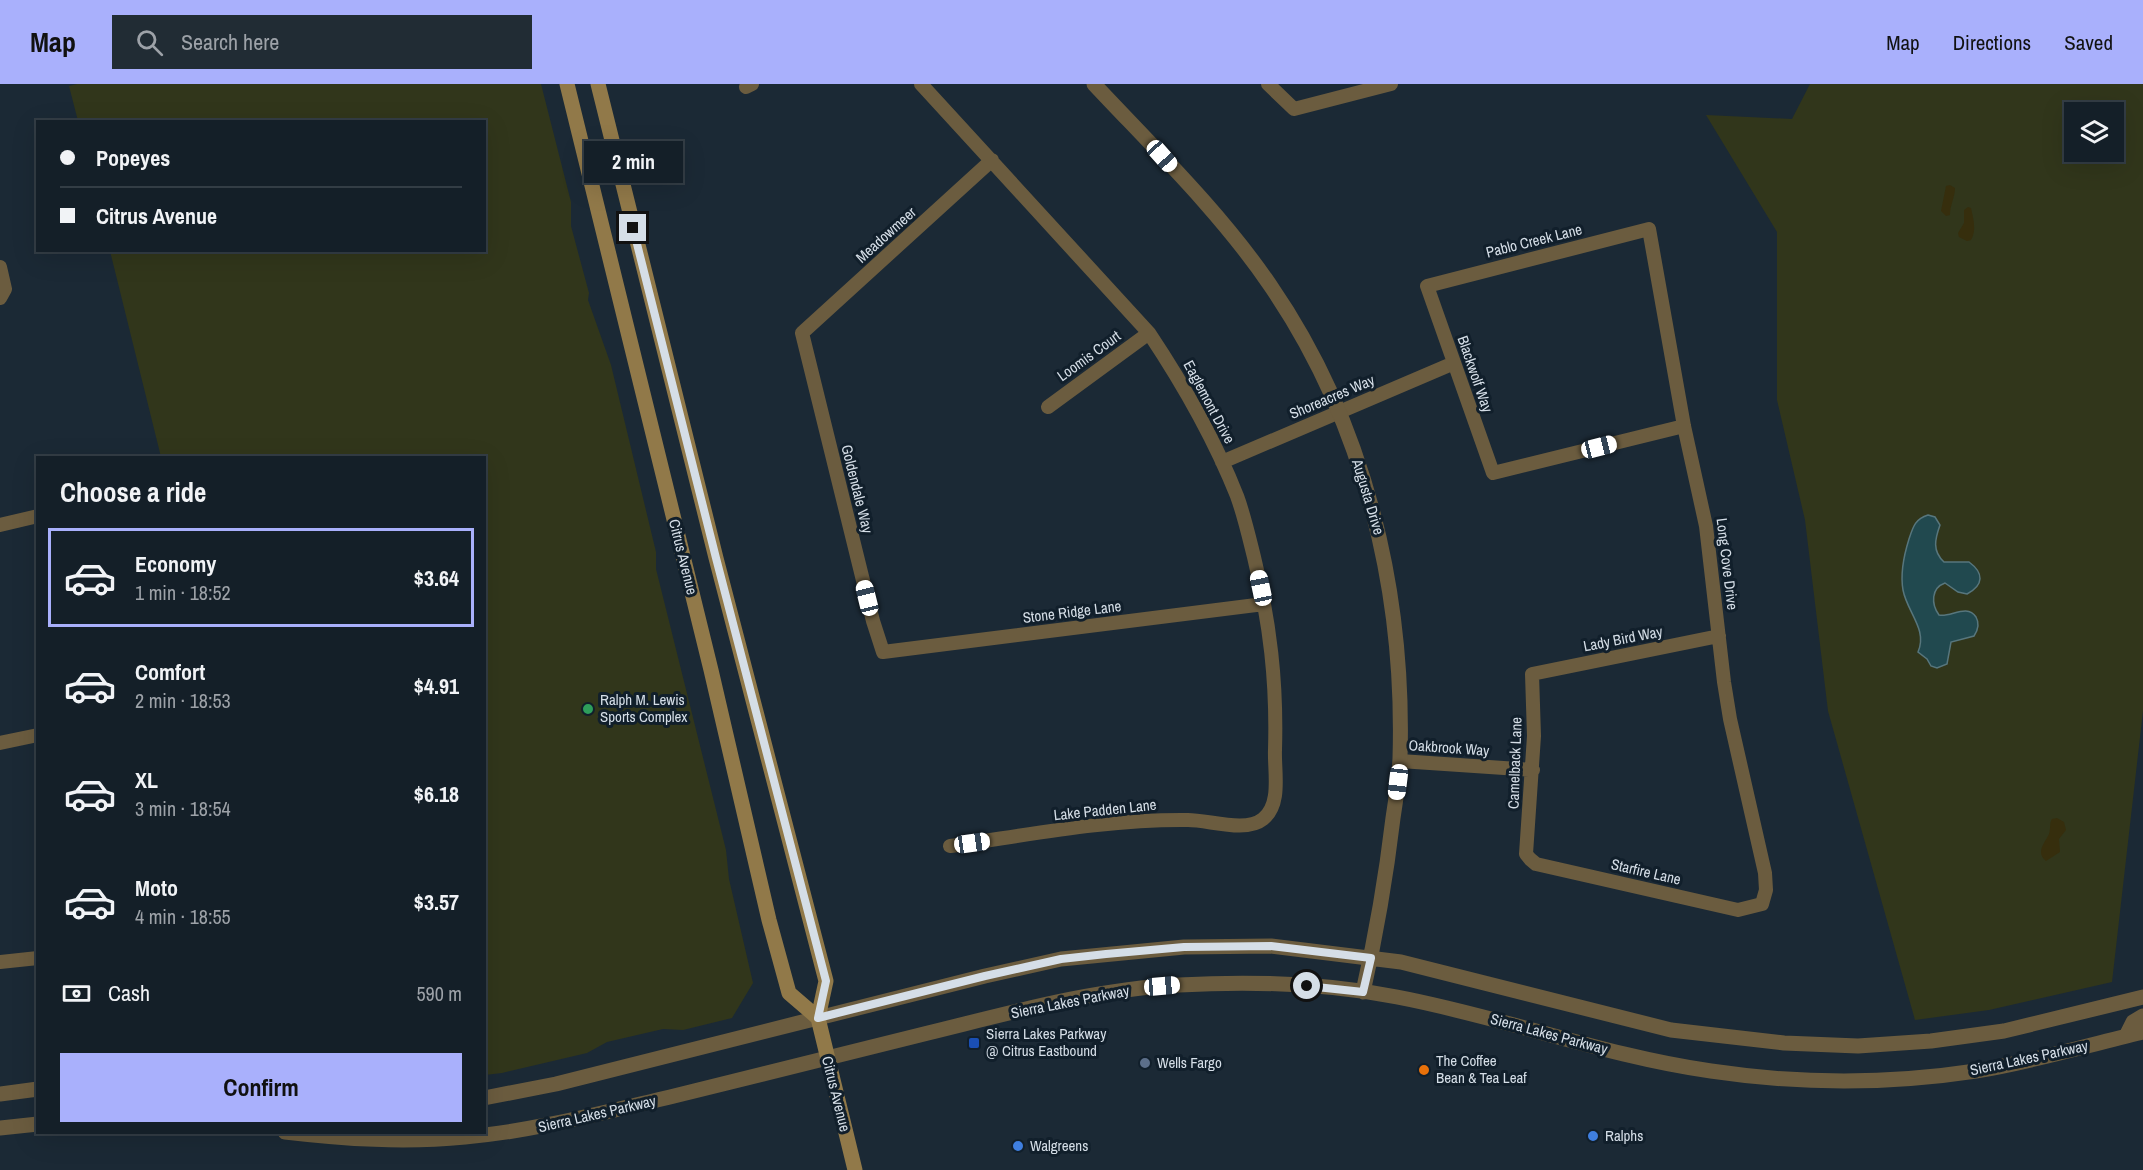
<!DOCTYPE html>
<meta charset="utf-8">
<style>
:root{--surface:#141f28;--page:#212c34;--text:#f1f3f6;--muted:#9da2a8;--line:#333d45;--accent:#a9b0fc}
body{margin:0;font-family:"Archivo Narrow",sans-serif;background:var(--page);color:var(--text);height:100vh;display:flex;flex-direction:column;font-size:22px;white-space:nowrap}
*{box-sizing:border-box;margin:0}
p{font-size:20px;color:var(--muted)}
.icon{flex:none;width:33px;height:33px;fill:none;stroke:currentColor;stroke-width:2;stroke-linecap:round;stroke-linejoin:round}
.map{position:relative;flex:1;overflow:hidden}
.details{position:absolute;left:36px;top:372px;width:450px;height:678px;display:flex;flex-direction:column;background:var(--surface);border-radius:0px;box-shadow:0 6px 24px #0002,0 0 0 2px var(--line)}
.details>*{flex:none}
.top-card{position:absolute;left:36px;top:36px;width:450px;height:132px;border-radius:0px;box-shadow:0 6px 24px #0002,0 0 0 2px var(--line);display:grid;align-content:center;height:132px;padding:0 24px;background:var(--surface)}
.buttons{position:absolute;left:2064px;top:18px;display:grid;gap:12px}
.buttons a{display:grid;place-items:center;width:60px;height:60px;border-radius:0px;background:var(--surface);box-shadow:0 6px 24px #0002,0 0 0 2px var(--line);font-size:30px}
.end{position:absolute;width:27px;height:27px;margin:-14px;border:8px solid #d5dee7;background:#111;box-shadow:0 0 0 3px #111}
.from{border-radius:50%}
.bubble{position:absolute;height:42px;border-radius:0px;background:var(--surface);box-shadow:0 6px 24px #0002,0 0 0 2px var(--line);font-size:20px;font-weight:800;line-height:42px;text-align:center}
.car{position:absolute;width:18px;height:36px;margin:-18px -9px;border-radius:8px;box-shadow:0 0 4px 2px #0007;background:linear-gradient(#fff 24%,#345 0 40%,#fff 0 76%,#345 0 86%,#fff 0)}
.top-card b{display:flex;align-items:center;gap:21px;height:57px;font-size:22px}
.top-card b+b{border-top:2px solid var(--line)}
.top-card i{width:15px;height:15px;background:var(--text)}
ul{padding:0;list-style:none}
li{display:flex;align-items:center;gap:18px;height:99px;margin:0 12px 9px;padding:0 12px;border:3px solid transparent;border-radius:0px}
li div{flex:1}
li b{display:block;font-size:22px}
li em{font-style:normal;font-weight:800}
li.selected{border-color:var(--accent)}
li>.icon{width:54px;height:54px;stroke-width:1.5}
h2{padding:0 24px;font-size:27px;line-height:72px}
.pay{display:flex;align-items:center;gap:15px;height:66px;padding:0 24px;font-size:22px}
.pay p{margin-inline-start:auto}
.primary-button{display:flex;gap:12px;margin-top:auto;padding:12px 24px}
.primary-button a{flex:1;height:69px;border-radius:0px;background:var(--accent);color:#111;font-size:24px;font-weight:800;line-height:69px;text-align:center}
header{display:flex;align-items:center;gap:36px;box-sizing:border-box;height:84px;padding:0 30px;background:var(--accent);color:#111}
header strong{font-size:28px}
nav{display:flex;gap:33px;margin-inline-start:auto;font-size:21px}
.search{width:420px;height:54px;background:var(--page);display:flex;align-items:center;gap:15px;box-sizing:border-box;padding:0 21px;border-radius:0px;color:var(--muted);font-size:22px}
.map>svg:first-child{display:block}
</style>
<header>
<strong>Map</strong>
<div class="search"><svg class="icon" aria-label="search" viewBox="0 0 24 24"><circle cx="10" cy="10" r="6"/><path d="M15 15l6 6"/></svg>Search here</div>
<nav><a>Map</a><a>Directions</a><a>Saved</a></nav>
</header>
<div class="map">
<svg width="2143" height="1086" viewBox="0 0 2143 1086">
<rect width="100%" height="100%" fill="#1b2935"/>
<!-- green -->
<path fill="#31361b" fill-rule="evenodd" d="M77,0H541L571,118V142L589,209L588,216L611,281L656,468V485L726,766L729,795L753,899L732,934L683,946L663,945L607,958L587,969L502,989L485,991L484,374L161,373L110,167L484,166V38L78,37L69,2Z
M1810,0H2143V627L2112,898L1989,926L1915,936L1828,627L1805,436L1777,316V148L1706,31L1792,35ZM2074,28H2114V68H2074Z"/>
<!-- sand -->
<path fill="#362e0d" d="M1950,101L1955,104C1955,113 1950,121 1950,131L1946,132L1941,127L1946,102Z
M1968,123L1971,124C1973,134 1977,146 1971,156L1967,157L1959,153L1958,149L1964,139V126Z
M2057,734L2064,738L2066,746L2059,755L2060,768L2046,777C2035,768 2045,759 2049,750C2051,744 2049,740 2052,735Z"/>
<!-- water -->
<path fill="#21494f" stroke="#57767d" stroke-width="1.5" d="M1928,431L1935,433L1940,441C1935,455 1932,467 1944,478H1969C1984,489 1984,501 1967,510L1958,508L1945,499C1931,504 1931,520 1939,531C1950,534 1967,519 1976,533C1980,540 1978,546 1974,552L1951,558L1947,580L1937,584L1931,582L1927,575L1918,568C1928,546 1907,528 1903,506C1900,489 1904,471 1909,455C1913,443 1915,435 1928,431Z"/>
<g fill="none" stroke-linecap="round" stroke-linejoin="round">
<!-- minor -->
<path stroke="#6b5c3f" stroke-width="14" d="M921,0L1149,249C1183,300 1214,354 1237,412C1244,431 1249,453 1254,473C1270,539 1277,598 1275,666C1274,687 1282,720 1263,735C1246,749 1209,736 1188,736C1109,735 1028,751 950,762
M1268,0L1294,25L1391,0
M746,3L752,0
M992,76L802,249L873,537L883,568L1264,520
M0,183L5,205L0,214
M1048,323L1149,249
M1684,342L1493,389L1427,202L1649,145L1684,342L1706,442L1724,598L1730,635L1765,789L1766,806L1762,820L1738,826L1536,780L1530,775L1526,770L1534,652L1532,590L1719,552
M1222,378L1454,279
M0,441L38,432
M0,659L38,651
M1400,677L1533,686
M0,878L38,874"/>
<!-- tertiary -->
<path stroke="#6b5c3f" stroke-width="15" d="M1094,0C1154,64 1221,129 1270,201C1365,339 1405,508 1400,674C1399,694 1396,715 1393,734C1386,793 1376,851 1363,908
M2126,952L2133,938L2143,932
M0,1010L38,1005
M484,1014L556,1000L985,892L1061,875L1184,863L1271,862L1401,878L1671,946L1784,959L1858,962L1931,957L2004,947L2143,913
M0,1044L38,1040
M285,1048C345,1055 404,1059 465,1053C534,1047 602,1029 670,1013C756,992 842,971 928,949C1010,929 1094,905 1179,901C1251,897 1326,899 1397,913C1503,933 1605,972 1711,987C1798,1000 1890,1000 1976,987C2033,978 2088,961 2143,948"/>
<!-- secondary -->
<path stroke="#917949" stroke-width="15" d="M567,0L711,586L769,836L789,909L818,934
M598,0L716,474L826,897L818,934L855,1086"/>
</g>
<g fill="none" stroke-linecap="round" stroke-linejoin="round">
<!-- route -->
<path stroke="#d5dee7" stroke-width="8" d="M633,144L716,474L826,897L818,934L985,892L1061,875L1106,870L1184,863L1271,862L1371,874L1363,908L1307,902"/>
</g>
<!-- markers -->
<circle fill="#2e9e5b" stroke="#111f2b" stroke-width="2" cx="588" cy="625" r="6"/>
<rect fill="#1a4fb4" stroke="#111f2b" stroke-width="2" x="968" y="953" width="12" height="12" rx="3"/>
<circle fill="#5c6f8a" stroke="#111f2b" stroke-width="2" cx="1145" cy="979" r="6"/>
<circle fill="#e8710a" stroke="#111f2b" stroke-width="2" cx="1424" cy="986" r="6"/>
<g fill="#3f7fe0" stroke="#111f2b" stroke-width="2">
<circle cx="1593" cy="1052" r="6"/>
<circle cx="1018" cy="1062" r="6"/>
</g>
<g text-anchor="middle" stroke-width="6" stroke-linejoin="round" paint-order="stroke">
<!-- street labels -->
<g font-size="15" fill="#d5dee7" stroke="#111f2b">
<text transform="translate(886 151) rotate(-42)" y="5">Meadowmeer</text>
<text transform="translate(1534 157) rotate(-14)" y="5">Pablo Creek Lane</text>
<text transform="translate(1089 272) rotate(-36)" y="5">Loomis Court</text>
<text transform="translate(1475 290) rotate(71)" y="5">Blackwolf Way</text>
<text transform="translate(1332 313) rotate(-23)" y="5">Shoreacres Way</text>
<text transform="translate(1209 318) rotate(62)" y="5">Eaglemont Drive</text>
<text transform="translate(857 405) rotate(76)" y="5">Goldendale Way</text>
<text transform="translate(1368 413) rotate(73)" y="5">Augusta Drive</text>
<text transform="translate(683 473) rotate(76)" y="5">Citrus Avenue</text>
<text transform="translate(1727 480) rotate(83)" y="5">Long Cove Drive</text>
<text transform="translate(1072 528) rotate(-7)" y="5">Stone Ridge Lane</text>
<text transform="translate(1623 555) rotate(-11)" y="5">Lady Bird Way</text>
<text transform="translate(1449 664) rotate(4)" y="5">Oakbrook Way</text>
<text transform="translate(1515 679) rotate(-88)" y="5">Camelback Lane</text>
<text transform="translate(1105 726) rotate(-6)" y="5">Lake Padden Lane</text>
<text transform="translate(1646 788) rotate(13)" y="5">Starfire Lane</text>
<text transform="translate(1070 918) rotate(-11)" y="5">Sierra Lakes Parkway</text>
<text transform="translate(1549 950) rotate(15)" y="5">Sierra Lakes Parkway</text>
<text transform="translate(2029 974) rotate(-12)" y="5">Sierra Lakes Parkway</text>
<text transform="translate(836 1010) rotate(76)" y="5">Citrus Avenue</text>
<text transform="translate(597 1030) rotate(-13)" y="5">Sierra Lakes Parkway</text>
</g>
<!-- poi labels -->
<g font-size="15" fill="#d5dee7" stroke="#111f2b" text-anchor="start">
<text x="600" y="621">Ralph M. Lewis<tspan x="600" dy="17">Sports Complex</tspan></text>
<text x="986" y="955">Sierra Lakes Parkway<tspan x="986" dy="17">@ Citrus Eastbound</tspan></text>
<text x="1436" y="982">The Coffee<tspan x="1436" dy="17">Bean &amp; Tea Leaf</tspan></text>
<text x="1157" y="984">Wells Fargo</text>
<text x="1605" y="1057">Ralphs</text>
<text x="1030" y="1067">Walgreens</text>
</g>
</g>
</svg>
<div class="buttons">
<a><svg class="icon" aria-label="layers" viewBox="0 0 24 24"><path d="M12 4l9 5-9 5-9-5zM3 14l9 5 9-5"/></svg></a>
</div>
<i class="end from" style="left:1307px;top:902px"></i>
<i class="end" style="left:633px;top:144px"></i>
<div class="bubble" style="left:584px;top:57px;width:99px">2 min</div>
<i class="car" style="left:1162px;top:72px;rotate:138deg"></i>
<i class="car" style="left:1599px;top:363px;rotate:76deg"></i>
<i class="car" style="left:1261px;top:504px;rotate:348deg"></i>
<i class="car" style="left:867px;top:514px;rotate:346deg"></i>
<i class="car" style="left:1398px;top:698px;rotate:187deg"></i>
<i class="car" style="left:972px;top:759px;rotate:82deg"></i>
<i class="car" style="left:1162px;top:902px;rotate:85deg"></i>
<div class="top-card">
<b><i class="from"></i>Popeyes</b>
<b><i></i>Citrus Avenue</b>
</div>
<section class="details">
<h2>Choose a ride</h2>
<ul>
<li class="selected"><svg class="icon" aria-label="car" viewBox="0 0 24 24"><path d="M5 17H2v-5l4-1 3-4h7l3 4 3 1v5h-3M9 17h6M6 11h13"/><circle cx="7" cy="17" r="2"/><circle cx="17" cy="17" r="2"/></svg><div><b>Economy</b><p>1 min · 18:52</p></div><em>$3.64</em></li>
<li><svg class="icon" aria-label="car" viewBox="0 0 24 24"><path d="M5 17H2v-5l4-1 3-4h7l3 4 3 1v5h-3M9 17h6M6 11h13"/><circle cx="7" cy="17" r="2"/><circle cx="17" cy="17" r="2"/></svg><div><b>Comfort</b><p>2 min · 18:53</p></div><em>$4.91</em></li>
<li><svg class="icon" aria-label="car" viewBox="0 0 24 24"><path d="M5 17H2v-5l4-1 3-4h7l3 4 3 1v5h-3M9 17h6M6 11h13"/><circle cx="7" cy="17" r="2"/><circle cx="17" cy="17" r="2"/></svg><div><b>XL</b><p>3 min · 18:54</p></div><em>$6.18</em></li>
<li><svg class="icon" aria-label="car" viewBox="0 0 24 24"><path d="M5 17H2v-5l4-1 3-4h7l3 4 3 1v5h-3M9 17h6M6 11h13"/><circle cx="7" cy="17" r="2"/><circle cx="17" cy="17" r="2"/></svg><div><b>Moto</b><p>4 min · 18:55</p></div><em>$3.57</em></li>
</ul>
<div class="pay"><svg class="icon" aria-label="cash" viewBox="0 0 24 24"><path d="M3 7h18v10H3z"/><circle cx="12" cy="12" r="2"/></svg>Cash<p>590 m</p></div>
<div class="primary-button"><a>Confirm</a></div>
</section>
</div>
